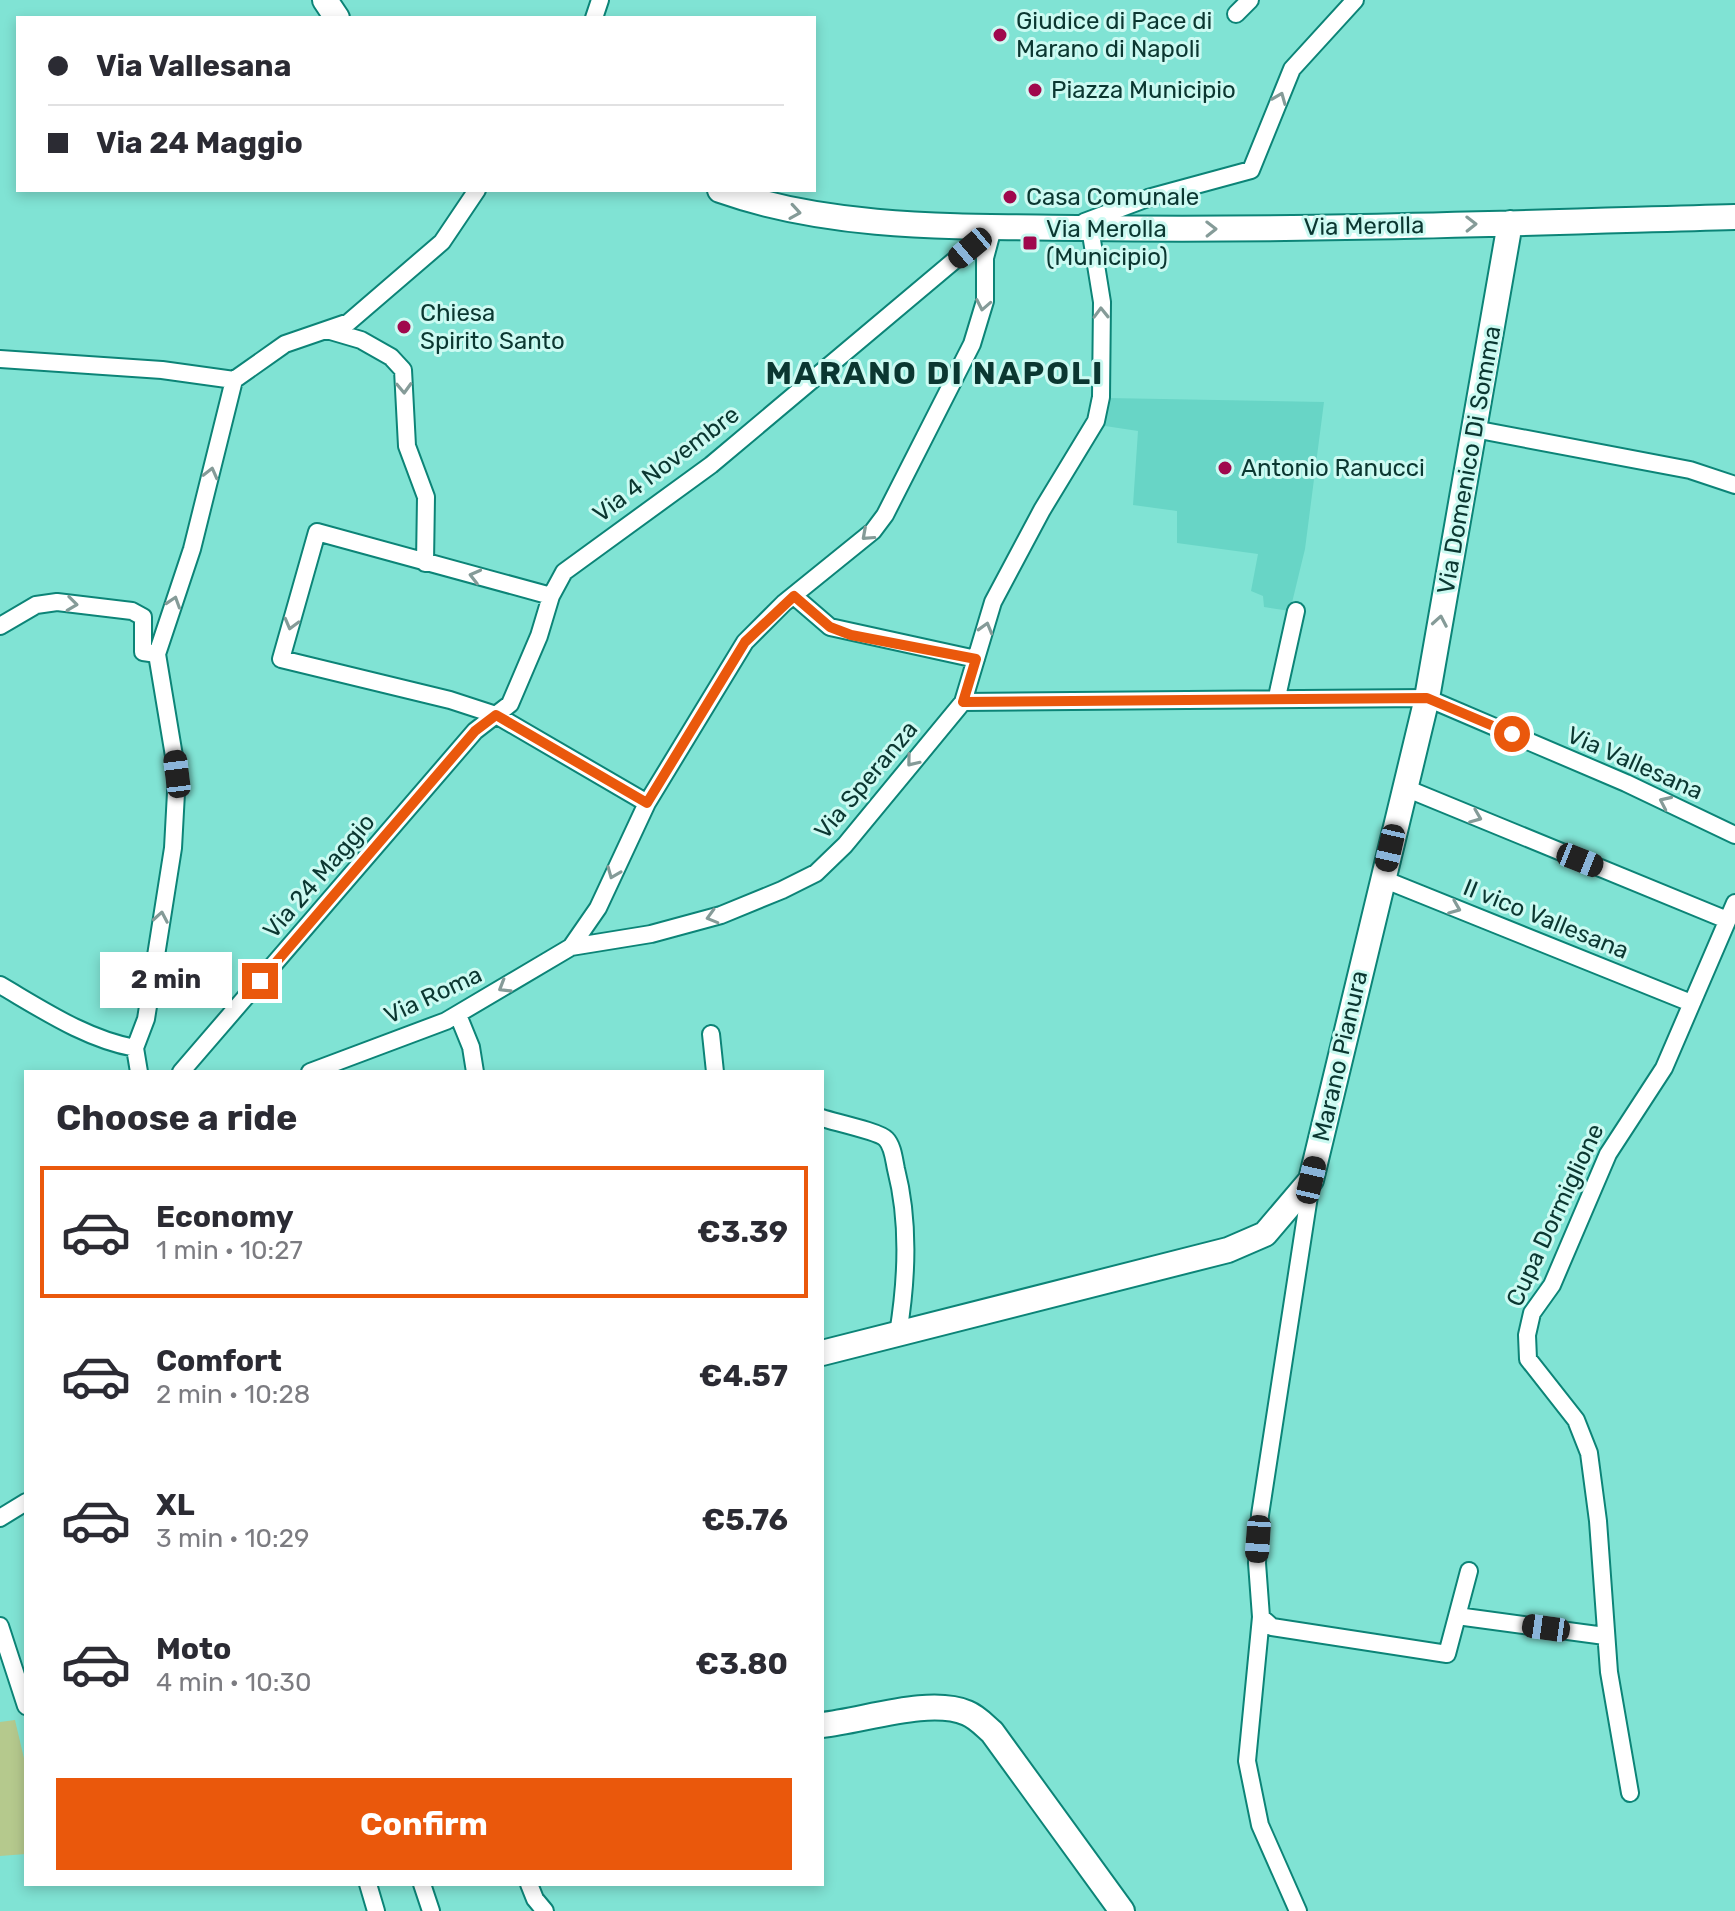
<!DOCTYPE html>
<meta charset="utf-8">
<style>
:root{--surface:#fff;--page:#f2f2f3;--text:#2b2b33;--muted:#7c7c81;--line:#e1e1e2;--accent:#ea580c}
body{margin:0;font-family:Rubik,sans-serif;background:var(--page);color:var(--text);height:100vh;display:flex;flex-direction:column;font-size:30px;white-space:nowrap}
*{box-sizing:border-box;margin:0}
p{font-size:26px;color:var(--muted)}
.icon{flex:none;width:44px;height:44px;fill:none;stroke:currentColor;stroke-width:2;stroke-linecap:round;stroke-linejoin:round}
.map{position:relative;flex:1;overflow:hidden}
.panel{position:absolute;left:24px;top:1070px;width:800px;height:816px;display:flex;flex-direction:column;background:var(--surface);border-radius:0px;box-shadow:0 4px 12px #0003}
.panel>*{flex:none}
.hud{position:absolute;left:16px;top:16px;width:800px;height:176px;border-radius:0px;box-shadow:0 4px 12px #0003;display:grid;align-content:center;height:176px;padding:0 32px;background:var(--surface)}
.end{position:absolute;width:36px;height:36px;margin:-18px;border:10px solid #ea580c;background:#fff;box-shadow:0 0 0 4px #fff}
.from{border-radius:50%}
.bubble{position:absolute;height:56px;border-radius:0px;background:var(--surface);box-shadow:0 4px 12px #0003;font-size:26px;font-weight:700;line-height:56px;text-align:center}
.car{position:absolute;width:24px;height:48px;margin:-24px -12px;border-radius:10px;box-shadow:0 0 6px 2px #0007;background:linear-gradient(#222 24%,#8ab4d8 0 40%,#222 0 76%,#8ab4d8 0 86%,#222 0)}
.hud b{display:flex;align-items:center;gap:28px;height:76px;font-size:30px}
.hud b+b{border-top:2px solid var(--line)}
.hud i{width:20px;height:20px;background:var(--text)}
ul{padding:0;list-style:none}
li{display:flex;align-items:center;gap:24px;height:132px;margin:0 16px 12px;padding:0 16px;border:4px solid transparent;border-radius:0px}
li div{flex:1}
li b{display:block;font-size:30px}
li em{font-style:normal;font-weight:700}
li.current{border-color:var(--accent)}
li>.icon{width:72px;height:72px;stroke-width:1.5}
h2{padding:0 32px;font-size:36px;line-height:96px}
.cta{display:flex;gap:16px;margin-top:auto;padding:16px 32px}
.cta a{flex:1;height:92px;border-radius:0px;background:var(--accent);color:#fff;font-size:32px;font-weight:700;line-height:92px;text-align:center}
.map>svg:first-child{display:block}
</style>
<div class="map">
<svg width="1735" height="1911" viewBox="0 0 1735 1911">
<rect width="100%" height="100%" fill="#80e3d4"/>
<!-- built -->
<path fill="#68d5c6" d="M1108,398L1324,402L1305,549L1290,611L1264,607L1263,596L1251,591L1258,554L1177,543V511L1133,505L1138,431L1105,426Z"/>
<!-- green -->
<path fill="#b5c98d" d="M15,1720L26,1767V1854L0,1856V1722Z"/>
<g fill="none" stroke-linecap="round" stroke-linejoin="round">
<!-- street casing -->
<g stroke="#0c8477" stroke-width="20">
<path id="street" d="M1236,14L1250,0
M594,18L600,0
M1084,222L1148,198L1251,170L1292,69L1355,0
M327,330L361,340L391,357L403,370L407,446L426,497L425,563
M0,359L162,370L234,380
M1474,429L1690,470L1735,485
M551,596L317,532L281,659L450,700L496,715L647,803
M794,596L830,627L976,659
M0,626L36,605L57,602L132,611L143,617V652L157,654
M1277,697L1296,611
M963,702L1427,698L1626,783L1735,835
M1403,787L1727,920
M1383,879L1691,1003
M571,947L598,908L647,803L745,642L784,603L873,531L885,515L972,344L985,301V258L993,228
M0,985C43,1010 86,1039 135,1048L139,1072
M458,1015L471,1047L475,1072
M711,1034L715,1072
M135,1048L146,1019L173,848L177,774L157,654L192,549L234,380L285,344L349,322L442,242L477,190
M181,1072L475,731L510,704L539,636L551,596L564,572L711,465L993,228
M310,1072L446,1021L571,947L651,934L721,915L782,890L816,873L845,845L963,702L993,602L1042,510L1096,421L1101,397L1102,302L1090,228
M822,1118C834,1122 880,1132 886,1139C893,1146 894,1160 896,1169C910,1223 907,1279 898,1334
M0,1518L26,1502
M1457,1616L1605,1636
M1261,1617L1272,1627L1447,1654L1469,1571
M0,1626L26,1706
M1630,1793L1609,1672L1598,1521L1589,1453L1576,1420L1528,1359L1527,1335L1532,1313L1552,1285L1608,1154L1664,1068L1735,903
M368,1884L376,1911
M422,1884L431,1911
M529,1884L535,1899L545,1911
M1298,1911L1260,1825L1247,1761L1261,1617L1257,1563L1260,1515L1311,1183"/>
</g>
<!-- secondary casing -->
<g stroke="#0c8477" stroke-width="28">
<path id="secondary" d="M325,0L337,18
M720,190C836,231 964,226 1086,228C1302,231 1519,223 1735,217
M822,1353L1228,1250L1265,1234L1311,1180L1427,698L1510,223
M822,1725C863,1721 929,1697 967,1713C977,1717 985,1726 992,1732L1122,1911"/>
</g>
<!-- street -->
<use href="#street" stroke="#fff" stroke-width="16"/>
<!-- secondary -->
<use href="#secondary" stroke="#fff" stroke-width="24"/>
</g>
<!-- one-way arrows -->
<defs><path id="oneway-chevron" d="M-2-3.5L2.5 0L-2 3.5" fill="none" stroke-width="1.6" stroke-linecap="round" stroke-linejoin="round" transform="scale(2)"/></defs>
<g stroke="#859b98">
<use href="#oneway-chevron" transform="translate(1280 98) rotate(-68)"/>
<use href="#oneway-chevron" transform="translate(795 212) rotate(9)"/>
<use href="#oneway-chevron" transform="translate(1471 224) rotate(-1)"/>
<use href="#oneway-chevron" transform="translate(1211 229) rotate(-1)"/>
<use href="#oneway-chevron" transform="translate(983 305) rotate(101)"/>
<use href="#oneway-chevron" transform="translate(1101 313) rotate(-91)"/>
<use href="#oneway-chevron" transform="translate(404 388) rotate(88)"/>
<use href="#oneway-chevron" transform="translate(211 473) rotate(-76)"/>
<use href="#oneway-chevron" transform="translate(867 535) rotate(138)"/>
<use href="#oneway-chevron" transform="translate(475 576) rotate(-166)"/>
<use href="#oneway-chevron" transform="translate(174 602) rotate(-72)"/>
<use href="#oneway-chevron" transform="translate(72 604) rotate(7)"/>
<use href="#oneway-chevron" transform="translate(1440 621) rotate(-80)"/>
<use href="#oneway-chevron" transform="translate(291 624) rotate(105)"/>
<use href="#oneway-chevron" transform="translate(986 628) rotate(-74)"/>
<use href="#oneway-chevron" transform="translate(912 761) rotate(129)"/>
<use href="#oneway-chevron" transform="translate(1665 802) rotate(-155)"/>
<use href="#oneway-chevron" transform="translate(1476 817) rotate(22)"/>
<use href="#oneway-chevron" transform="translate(613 873) rotate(112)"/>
<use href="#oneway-chevron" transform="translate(1455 908) rotate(22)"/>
<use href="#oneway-chevron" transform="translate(161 917) rotate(-80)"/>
<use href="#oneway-chevron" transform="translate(712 917) rotate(164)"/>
<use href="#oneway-chevron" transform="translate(504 987) rotate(149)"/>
</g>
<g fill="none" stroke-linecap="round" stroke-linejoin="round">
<!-- route -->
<path stroke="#ea580c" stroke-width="10" d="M260,981L475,731L496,715L647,803L745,642L794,596L830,627L851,635L976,659L963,702L1427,698L1512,734"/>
</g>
<!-- markers -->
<g fill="#a0084d" stroke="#ccfaf2" stroke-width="3">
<circle cx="1000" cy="35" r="8"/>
<circle cx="1035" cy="90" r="8"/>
<circle cx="1010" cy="197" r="8"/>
<rect x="1022" y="235" width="16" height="16" rx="4"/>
<circle cx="404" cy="327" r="8"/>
<circle cx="1225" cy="468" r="8"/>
</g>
<g text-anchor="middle" stroke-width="6" stroke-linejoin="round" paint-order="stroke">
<!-- poi labels -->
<g font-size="24" fill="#0b3731" stroke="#ccfaf2" text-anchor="start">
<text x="1016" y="29">Giudice di Pace di<tspan x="1016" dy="28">Marano di Napoli</tspan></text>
<text x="1051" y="98">Piazza Municipio</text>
<text x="1026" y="205">Casa Comunale</text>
<text x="1046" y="237">Via Merolla<tspan x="1046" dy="28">(Municipio)</tspan></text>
<text x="420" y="321">Chiesa<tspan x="420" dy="28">Spirito Santo</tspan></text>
<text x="1241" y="476">Antonio Ranucci</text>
</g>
<!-- street labels -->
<g font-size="24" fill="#0b3731" stroke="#ccfaf2">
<text transform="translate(1364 226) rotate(-1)" y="8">Via Merolla</text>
<text transform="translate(1469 460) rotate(-80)" y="8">Via Domenico Di Somma</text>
<text transform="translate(666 464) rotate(-37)" y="8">Via 4 Novembre</text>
<text transform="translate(1635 763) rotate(24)" y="8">Via Vallesana</text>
<text transform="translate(866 780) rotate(-50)" y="8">Via Speranza</text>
<text transform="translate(319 876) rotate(-49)" y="8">Via 24 Maggio</text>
<text transform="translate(1546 919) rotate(22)" y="8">II vico Vallesana</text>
<text transform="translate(433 995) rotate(-25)" y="8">Via Roma</text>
<text transform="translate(1340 1056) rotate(-77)" y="8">Marano Pianura</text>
<text transform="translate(1555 1215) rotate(-65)" y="8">Cupa Dormiglione</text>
</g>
<!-- district labels -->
<g font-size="32" font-weight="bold" letter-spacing="2" fill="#0b3731" stroke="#ccfaf2">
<text x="935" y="384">MARANO DI NAPOLI</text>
</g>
</g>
</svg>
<i class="end from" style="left:1512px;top:734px"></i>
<i class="end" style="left:260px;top:981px"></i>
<div class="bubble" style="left:100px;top:952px;width:132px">2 min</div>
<i class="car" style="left:970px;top:248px;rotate:230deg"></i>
<i class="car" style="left:177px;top:774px;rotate:353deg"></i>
<i class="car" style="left:1390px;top:848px;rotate:193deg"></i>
<i class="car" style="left:1580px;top:860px;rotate:112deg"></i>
<i class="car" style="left:1311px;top:1180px;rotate:13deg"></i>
<i class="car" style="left:1258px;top:1539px;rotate:184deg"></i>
<i class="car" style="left:1546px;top:1628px;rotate:278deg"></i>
<div class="hud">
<b><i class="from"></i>Via Vallesana</b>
<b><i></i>Via 24 Maggio</b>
</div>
<section class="panel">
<h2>Choose a ride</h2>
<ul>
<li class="current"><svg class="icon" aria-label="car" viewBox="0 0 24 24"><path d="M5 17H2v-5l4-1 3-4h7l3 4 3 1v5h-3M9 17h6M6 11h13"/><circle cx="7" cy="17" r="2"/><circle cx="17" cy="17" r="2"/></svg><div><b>Economy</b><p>1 min · 10:27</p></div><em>€3.39</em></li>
<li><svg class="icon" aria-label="car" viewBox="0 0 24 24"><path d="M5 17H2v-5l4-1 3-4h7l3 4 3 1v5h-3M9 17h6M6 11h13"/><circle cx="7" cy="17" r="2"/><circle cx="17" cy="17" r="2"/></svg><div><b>Comfort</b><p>2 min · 10:28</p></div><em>€4.57</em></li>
<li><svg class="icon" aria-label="car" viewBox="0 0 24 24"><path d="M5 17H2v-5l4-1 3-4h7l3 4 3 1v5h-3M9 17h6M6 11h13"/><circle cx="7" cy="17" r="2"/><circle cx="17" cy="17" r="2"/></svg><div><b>XL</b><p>3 min · 10:29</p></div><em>€5.76</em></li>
<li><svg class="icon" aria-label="car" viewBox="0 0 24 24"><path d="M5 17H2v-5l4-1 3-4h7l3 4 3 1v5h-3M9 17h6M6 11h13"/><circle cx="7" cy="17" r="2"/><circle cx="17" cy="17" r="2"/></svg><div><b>Moto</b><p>4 min · 10:30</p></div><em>€3.80</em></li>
</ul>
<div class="cta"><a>Confirm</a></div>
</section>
</div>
